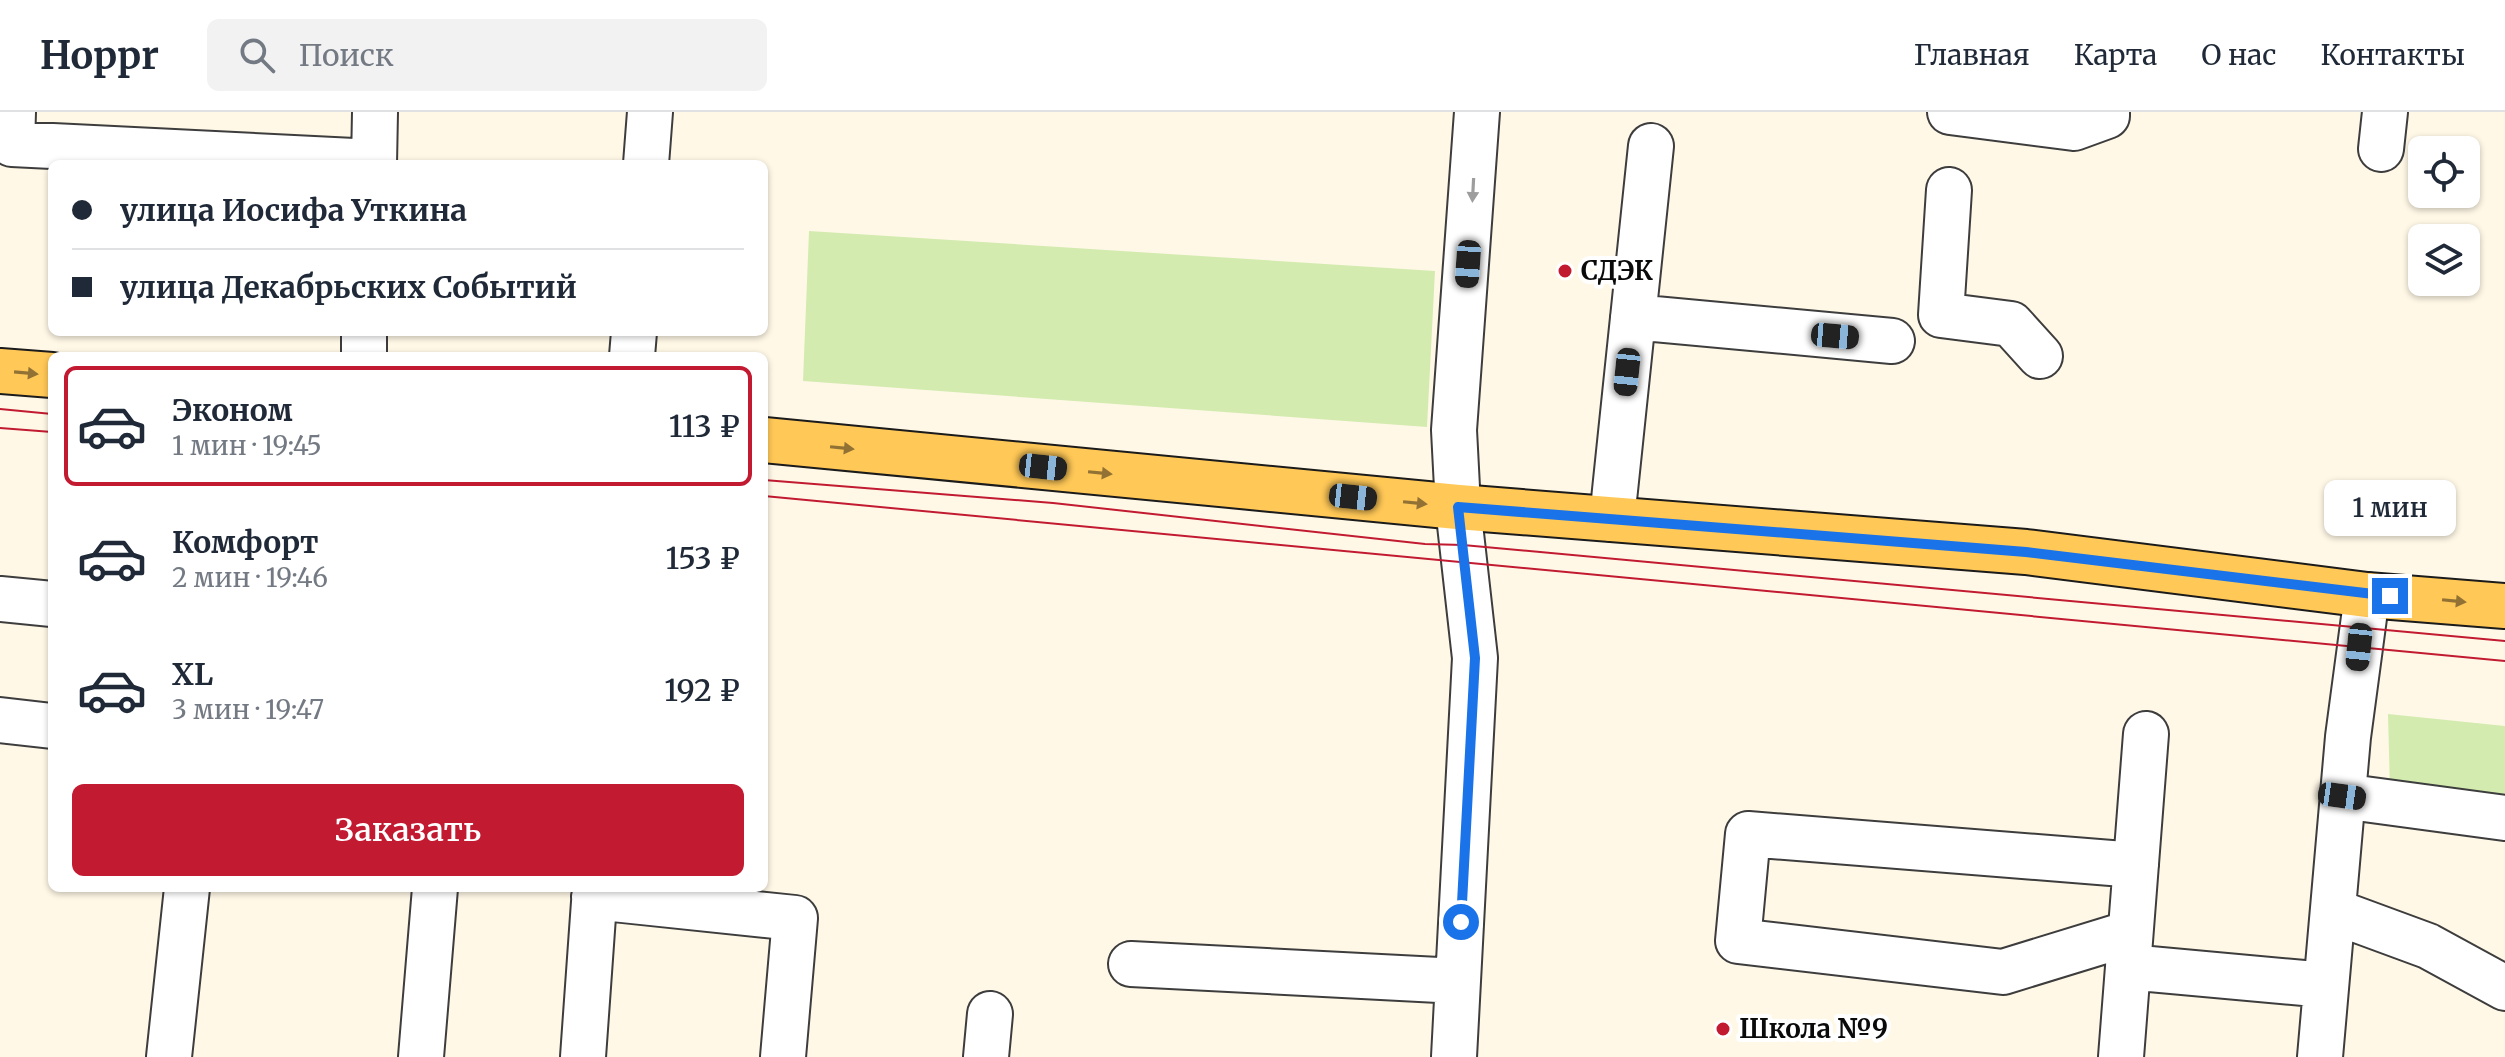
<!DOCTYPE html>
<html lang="ru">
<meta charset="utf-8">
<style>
:root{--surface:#fff;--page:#f2f2f3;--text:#1f2937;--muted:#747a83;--line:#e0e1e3;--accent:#c21a30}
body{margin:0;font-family:Merriweather,serif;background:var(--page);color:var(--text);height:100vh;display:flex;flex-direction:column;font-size:30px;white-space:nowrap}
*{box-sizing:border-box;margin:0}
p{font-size:26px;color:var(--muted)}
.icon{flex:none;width:44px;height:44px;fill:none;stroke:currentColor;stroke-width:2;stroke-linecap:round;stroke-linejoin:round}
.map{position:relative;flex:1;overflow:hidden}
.details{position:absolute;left:48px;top:240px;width:720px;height:540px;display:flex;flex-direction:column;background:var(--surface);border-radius:12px;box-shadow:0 2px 6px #0004}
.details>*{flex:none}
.guide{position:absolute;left:48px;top:48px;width:720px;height:176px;border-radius:12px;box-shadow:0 2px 6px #0004;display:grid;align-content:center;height:176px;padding:0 24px;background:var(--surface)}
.buttons{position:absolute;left:2408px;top:24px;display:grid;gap:16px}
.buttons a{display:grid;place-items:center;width:72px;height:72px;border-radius:12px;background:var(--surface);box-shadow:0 2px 6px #0004;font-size:40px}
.end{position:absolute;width:36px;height:36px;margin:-18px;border:10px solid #1a73e8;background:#fff;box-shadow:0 0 0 4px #fff}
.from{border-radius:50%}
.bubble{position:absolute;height:56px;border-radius:12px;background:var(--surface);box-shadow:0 2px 6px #0004;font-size:26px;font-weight:600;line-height:56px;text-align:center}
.car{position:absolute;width:24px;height:48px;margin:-24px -12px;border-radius:10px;box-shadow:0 0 6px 2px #0007;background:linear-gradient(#222 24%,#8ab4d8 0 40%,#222 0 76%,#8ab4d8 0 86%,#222 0)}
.guide b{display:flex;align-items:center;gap:28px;height:76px;font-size:30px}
.guide b+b{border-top:2px solid var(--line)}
.guide i{width:20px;height:20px;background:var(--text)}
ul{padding:14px 0 0;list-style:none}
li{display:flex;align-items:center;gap:24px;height:120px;margin:0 16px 12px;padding:0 8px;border:4px solid transparent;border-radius:12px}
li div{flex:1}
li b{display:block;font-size:30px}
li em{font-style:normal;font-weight:600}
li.current{border-color:var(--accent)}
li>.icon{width:72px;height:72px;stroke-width:1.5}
.cta{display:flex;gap:16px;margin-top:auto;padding:16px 24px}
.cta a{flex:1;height:92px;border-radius:12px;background:var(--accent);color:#fff;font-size:32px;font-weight:600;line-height:92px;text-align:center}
header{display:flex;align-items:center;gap:48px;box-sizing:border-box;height:112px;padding:0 40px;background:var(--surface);border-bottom:2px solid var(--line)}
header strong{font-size:38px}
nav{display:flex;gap:44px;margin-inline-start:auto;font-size:28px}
.search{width:560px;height:72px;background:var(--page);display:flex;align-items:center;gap:20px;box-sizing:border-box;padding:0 28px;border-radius:12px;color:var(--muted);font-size:30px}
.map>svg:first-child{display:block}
</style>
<header>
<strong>Hoppr</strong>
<div class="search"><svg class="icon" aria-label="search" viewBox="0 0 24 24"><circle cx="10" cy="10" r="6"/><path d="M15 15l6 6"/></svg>Поиск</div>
<nav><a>Главная</a><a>Карта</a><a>О нас</a><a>Контакты</a></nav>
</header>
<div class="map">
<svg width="2505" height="945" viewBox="0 0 2505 945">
<rect width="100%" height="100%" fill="#fff8e7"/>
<!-- green -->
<path fill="#d3ebaf" d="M809,119L1435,159L1427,315L803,269Z
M2388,602L2505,614V693L2390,679Z"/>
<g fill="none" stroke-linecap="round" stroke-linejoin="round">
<!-- minor casing -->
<g stroke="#3d3d3d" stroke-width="48">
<path id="minor" d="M13,0L12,32L374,50
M1950,0L2074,16L2107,4V0
M2381,37L2385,0
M374,52L375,0
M646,52L650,0
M1949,78L1941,203L2011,212L2040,244
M1633,205L1892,229
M364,244V220
M632,244L634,220
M1612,407L1651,34
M0,487L52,492
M0,608L52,614
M2146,622L2128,855L2326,873
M2342,684L2505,706
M594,785L795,806L783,945
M2333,799L2428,834L2505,876
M2130,821L2003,860L1738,829L1748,722L2136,753
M1131,852L1458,869
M169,945L187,776
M421,945L435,776
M583,945L595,776
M986,945L990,902
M1454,945L1475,546L1458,395L1454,318L1477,0
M2121,945L2128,855
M2320,945L2348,625L2367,483"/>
</g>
<!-- major casing -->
<g stroke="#1b1b1b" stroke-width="48">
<path id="major" d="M0,259L52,263
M764,328L1458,395L2026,440L2367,483L2505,494"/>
</g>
<!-- minor -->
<use href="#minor" stroke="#fff" stroke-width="44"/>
<!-- major -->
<use href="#major" stroke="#ffc857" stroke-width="44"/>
<!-- tram -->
<path stroke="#c21a30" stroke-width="2" d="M0,297L52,302
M0,316L52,320
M764,368L1053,391L1425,432L1463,433L2505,529
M764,384L2505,549"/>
</g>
<!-- one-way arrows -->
<defs><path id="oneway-solid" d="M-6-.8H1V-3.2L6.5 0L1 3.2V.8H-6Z" transform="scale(2)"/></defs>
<use fill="#9d9d9d" href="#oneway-solid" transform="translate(1473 78) rotate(93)"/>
<g fill="#917234">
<use href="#oneway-solid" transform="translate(26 261) rotate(5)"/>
<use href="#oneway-solid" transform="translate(842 336) rotate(6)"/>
<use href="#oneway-solid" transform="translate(1100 361) rotate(6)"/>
<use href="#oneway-solid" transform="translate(1415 391) rotate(6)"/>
<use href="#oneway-solid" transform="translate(2454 489) rotate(6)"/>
</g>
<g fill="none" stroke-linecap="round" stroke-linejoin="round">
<!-- route -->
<path stroke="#1a73e8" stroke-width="10" d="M1461,810L1475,546L1458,395L2026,440L2390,484"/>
</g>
<!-- markers -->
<g fill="#c21a30" stroke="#fff" stroke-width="3">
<circle cx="1565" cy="159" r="8"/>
<circle cx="1723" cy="917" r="8"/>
</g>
<g text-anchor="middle" stroke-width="8" stroke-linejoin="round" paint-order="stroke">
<!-- poi labels -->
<g font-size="26" font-weight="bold" fill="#0a0a0a" stroke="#fff" text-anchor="start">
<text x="1581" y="168">СДЭК</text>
<text x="1739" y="926">Школа №9</text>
</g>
</g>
</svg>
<div class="buttons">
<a><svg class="icon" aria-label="locate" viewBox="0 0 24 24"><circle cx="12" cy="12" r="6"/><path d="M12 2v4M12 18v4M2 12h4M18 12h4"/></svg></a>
<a><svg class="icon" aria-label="layers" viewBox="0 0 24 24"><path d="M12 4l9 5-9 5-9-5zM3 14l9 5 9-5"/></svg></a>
</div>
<i class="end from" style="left:1461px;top:810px"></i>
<i class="end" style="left:2390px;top:484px"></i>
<div class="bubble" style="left:2324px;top:368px;width:132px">1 мин</div>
<i class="car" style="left:1468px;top:152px;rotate:184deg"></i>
<i class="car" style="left:1835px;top:224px;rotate:95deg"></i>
<i class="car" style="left:1627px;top:260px;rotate:186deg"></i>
<i class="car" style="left:1043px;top:355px;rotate:96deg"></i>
<i class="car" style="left:1353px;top:385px;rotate:96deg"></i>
<i class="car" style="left:2359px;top:535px;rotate:186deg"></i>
<i class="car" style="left:2342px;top:684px;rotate:98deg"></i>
<div class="guide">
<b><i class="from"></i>улица Иосифа Уткина</b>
<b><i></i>улица Декабрьских Событий</b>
</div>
<section class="details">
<ul>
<li class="current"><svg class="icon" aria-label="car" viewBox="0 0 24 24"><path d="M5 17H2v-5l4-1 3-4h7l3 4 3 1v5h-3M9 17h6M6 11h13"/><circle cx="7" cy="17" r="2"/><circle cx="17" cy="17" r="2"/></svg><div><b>Эконом</b><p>1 мин · 19:45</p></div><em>113 ₽</em></li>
<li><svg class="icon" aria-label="car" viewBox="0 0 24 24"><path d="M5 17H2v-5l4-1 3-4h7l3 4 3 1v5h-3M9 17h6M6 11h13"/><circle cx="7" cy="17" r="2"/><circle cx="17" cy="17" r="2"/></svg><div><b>Комфорт</b><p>2 мин · 19:46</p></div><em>153 ₽</em></li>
<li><svg class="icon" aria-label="car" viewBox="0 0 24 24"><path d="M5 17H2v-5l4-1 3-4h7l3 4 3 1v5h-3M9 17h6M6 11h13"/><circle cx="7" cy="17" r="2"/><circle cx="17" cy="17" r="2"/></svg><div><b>XL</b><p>3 мин · 19:47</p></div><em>192 ₽</em></li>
</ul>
<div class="cta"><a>Заказать</a></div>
</section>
</div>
